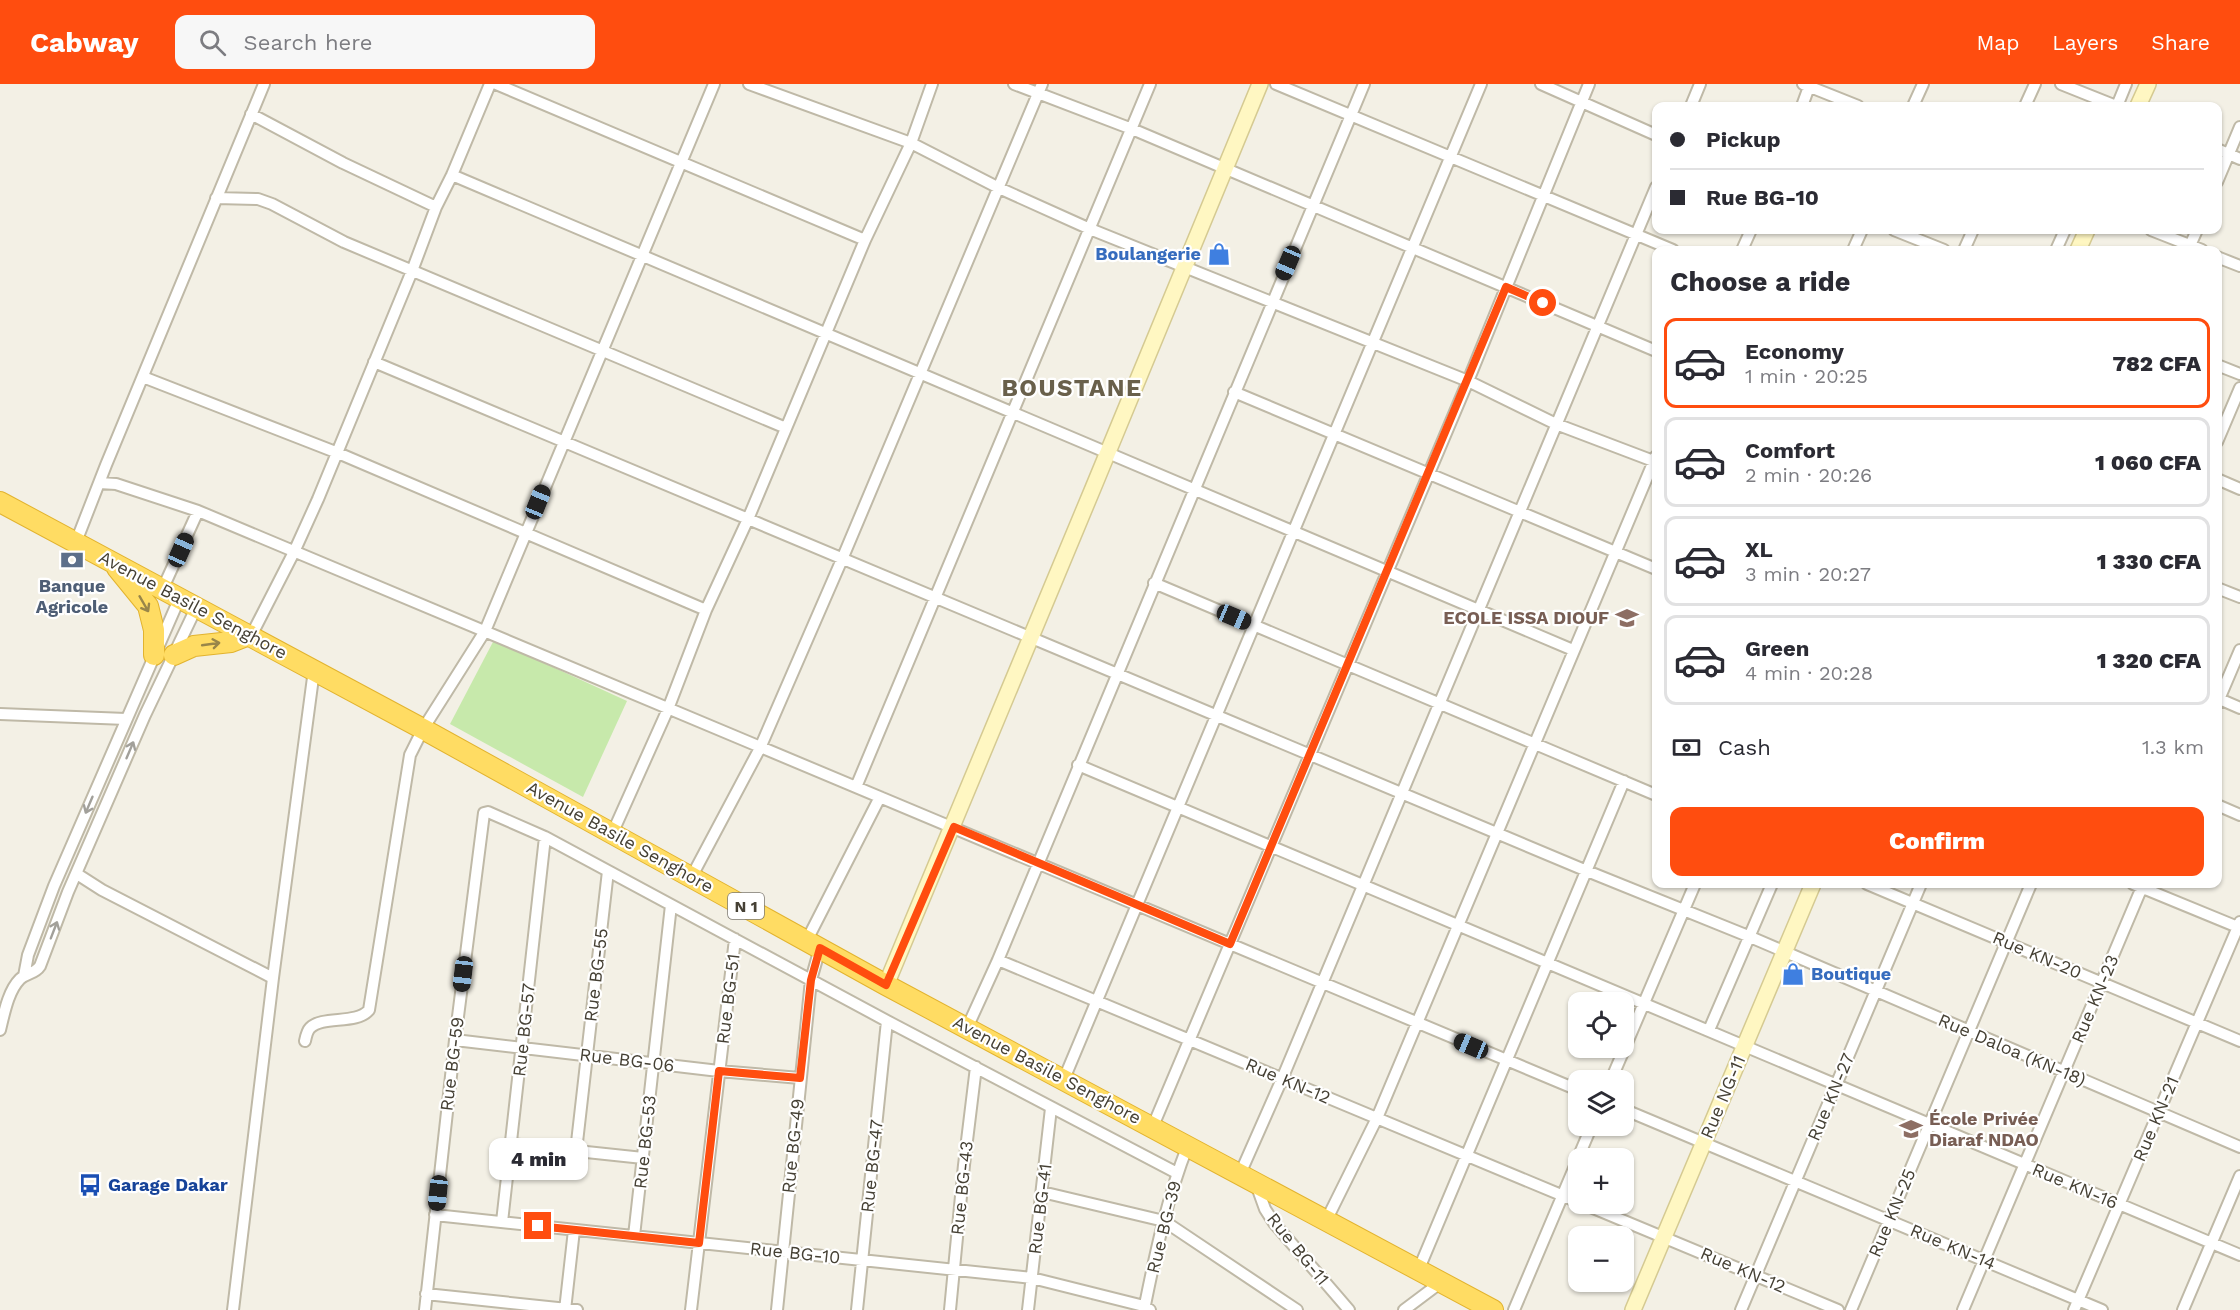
<!DOCTYPE html>
<meta charset="utf-8">
<style>
:root{--surface:#fff;--page:#f7f7f7;--text:#2b2b33;--muted:#7c7c81;--line:#e1e1e2;--accent:#ff4d0f}
body{margin:0;font-family:"Work Sans",sans-serif;background:var(--page);color:var(--text);height:100vh;display:flex;flex-direction:column;font-size:22px;white-space:nowrap}
*{box-sizing:border-box;margin:0}
p{font-size:20px;color:var(--muted)}
.icon{flex:none;width:33px;height:33px;fill:none;stroke:currentColor;stroke-width:2;stroke-linecap:round;stroke-linejoin:round}
.map{position:relative;flex:1;overflow:hidden}
.drawer{position:absolute;left:1652px;top:162px;width:570px;height:642px;display:flex;flex-direction:column;background:var(--surface);border-radius:12px;box-shadow:0 2px 4px #0004}
.drawer>*{flex:none}
.hud{position:absolute;left:1652px;top:18px;width:570px;height:132px;border-radius:12px;box-shadow:0 2px 4px #0004;display:grid;align-content:center;height:132px;padding:0 18px;background:var(--surface)}
.buttons{position:absolute;left:1568px;top:908px;display:grid;gap:12px}
.buttons a{display:grid;place-items:center;width:66px;height:66px;border-radius:12px;background:var(--surface);box-shadow:0 2px 4px #0004;font-size:30px}
.end{position:absolute;width:27px;height:27px;margin:-14px;border:8px solid #ff4d0f;background:#fff;box-shadow:0 0 0 3px #fff}
.from{border-radius:50%}
.bubble{position:absolute;height:42px;border-radius:12px;background:var(--surface);box-shadow:0 2px 4px #0004;font-size:20px;font-weight:800;line-height:42px;text-align:center}
.car{position:absolute;width:18px;height:36px;margin:-18px -9px;border-radius:8px;box-shadow:0 0 4px 2px #0007;background:linear-gradient(#222 24%,#8ab4d8 0 40%,#222 0 76%,#8ab4d8 0 86%,#222 0)}
.hud b{display:flex;align-items:center;gap:21px;height:57px;font-size:22px}
.hud b+b{border-top:2px solid var(--line)}
.hud i{width:15px;height:15px;background:var(--text)}
ul{padding:0;list-style:none}
li{display:flex;align-items:center;gap:18px;height:90px;margin:0 12px 9px;padding:0 6px;border:3px solid var(--line);border-radius:12px}
li div{flex:1}
li b{display:block;font-size:22px}
li em{font-style:normal;font-weight:800}
li.selected{border-color:var(--accent)}
li>.icon{width:54px;height:54px;stroke-width:1.5}
h2{padding:0 18px;font-size:27px;line-height:72px}
.pay{display:flex;align-items:center;gap:15px;height:66px;padding:0 18px;font-size:22px}
.pay p{margin-inline-start:auto}
.cta{display:flex;gap:12px;margin-top:auto;padding:12px 18px}
.cta a{flex:1;height:69px;border-radius:12px;background:var(--accent);color:#fff;font-size:24px;font-weight:800;line-height:69px;text-align:center}
header{display:flex;align-items:center;gap:36px;box-sizing:border-box;height:84px;padding:0 30px;background:var(--accent);color:#fff}
header strong{font-size:28px}
nav{display:flex;gap:33px;margin-inline-start:auto;font-size:21px}
.search{width:420px;height:54px;background:var(--page);display:flex;align-items:center;gap:15px;box-sizing:border-box;padding:0 21px;border-radius:12px;color:var(--muted);font-size:22px}
.map>svg:first-child{display:block}
</style>
<header>
<strong>Cabway</strong>
<div class="search"><svg class="icon" aria-label="search" viewBox="0 0 24 24"><circle cx="10" cy="10" r="6"/><path d="M15 15l6 6"/></svg>Search here</div>
<nav><a>Map</a><a>Layers</a><a>Share</a></nav>
</header>
<div class="map">
<svg width="2240" height="1226" viewBox="0 0 2240 1226">
<rect width="100%" height="100%" fill="#f3f0e5"/>
<!-- green -->
<path fill="#c7e9ab" d="M494,556L627,617L583,713L450,640Z"/>
<g fill="none" stroke-linecap="round" stroke-linejoin="round">
<!-- street casing -->
<g stroke="#bfb9a7" stroke-width="14">
<path id="street" d="M496,0L865,156
M749,0L911,59L999,104L1090,145L1468,297L1556,340L1656,378
M1014,0L1132,45L1656,267
M1276,0L1673,166
M1541,0L1656,51
M1803,0L1858,22
M2061,0L2116,22
M1691,22L1700,0
M1802,22L1810,0
M1913,22L1923,0
M2025,22L2035,0
M2117,22L2126,0
M251,30L343,79L436,123
M2217,65L2240,75
M452,91L1573,566
M2217,98L2240,43
M216,114L258,115L272,120L344,158L786,344
M1894,146L1944,166
M2151,146L2202,166
M1742,166L1751,146
M1853,166L1862,146
M1964,166L1973,146
M2056,166L2065,146
M2188,166L2197,146
M2217,173L2240,182
M374,278L1587,787L1748,852L2240,1063
M2217,281L2240,290
M143,293L338,369L706,526
M1234,308L1656,485
M2217,358L2240,304
M2217,395L2240,405
M99,399L116,400L198,427L1578,1006
M76,458L106,381L264,0
M1154,499L1656,711
M163,504L198,427
M2217,504L2240,513
M251,552L294,468L318,415L412,187L436,123L452,91L490,0
M2217,614L2240,624
M2217,620L2240,566
M0,630L126,635
M1078,681L2240,1171
M856,703L1150,0
M2217,721L2240,731
M612,750L668,625L706,526L748,435L865,156L911,59L932,0
M77,790L102,806L273,894
M692,792L760,664L843,473L1042,0
M1867,800L2240,957
M2133,800L2240,844
M807,856L880,713
M998,876L1578,1118
M24,892L28,871L54,802L180,513
M967,944L998,876L1364,0
M0,946C4,930 8,907 20,895C26,889 35,890 40,882L68,808L145,631L197,522
M1709,946L1772,800
M455,956L719,987L800,994
M305,957C306,952 307,947 310,944C323,931 356,941 369,926L410,671L423,645L485,547L714,0
M1064,995L1481,0
M1611,996L1695,800
M1623,1025L2102,1226
M1153,1042L1468,297L1589,0
M511,1060L643,1074
M576,1067L608,787
M1578,1074L1592,1041
M1240,1090L1282,995L1656,103
M1256,1100L1265,1125L1274,1139L1349,1226
M1042,1108L1164,1137L1297,1226
M1581,1119L1838,1226
M435,1131L1032,1194L1144,1222L1150,1226
M1326,1137L1377,1034L1656,372
M502,1138L545,753
M634,1152L671,821
M1418,1187L1624,697
M426,1210L577,1226
M233,1226L273,894L314,586
M425,1226L455,956L484,729L488,728L545,753L887,937L1177,1089
M565,1226L574,1146
M691,1226L735,855
M777,1226L811,896L820,864
M857,1226L887,937
M950,1226L964,1081L976,983
M1028,1226L1051,1024
M1144,1226C1155,1171 1167,1114 1188,1061
M1404,1226L1440,1199
M1514,1226L1578,1075
M1741,1226L1921,800
M1851,1226L2031,800
M1963,1226L2142,803
M2074,1226L2240,838
M2183,1226L2240,1092"/>
</g>
<!-- secondary casing -->
<g stroke="#d5ca92" stroke-width="18">
<path id="secondary" d="M2138,22L2148,0
M2078,166L2087,146
M886,901C1013,602 1135,300 1260,0
M1633,1226L1813,800"/>
</g>
<!-- highway casing -->
<g stroke="#e2b32f" stroke-width="22">
<path id="highway" d="M0,418L423,645L886,901L1493,1226
M117,484L148,522L154,546V571
M174,571L194,562L231,558L249,551"/>
</g>
<!-- street -->
<use href="#street" stroke="#fff" stroke-width="10"/>
<!-- secondary -->
<use href="#secondary" stroke="#fff7c2" stroke-width="15"/>
<!-- highway -->
<use href="#highway" stroke="#ffdc63" stroke-width="20"/>
</g>
<!-- one-way arrows -->
<defs><path id="oneway-shaft" d="M-6 0H5M1.5-3L5.5 0L1.5 3" fill="none" stroke-width="1.6" stroke-linecap="round" stroke-linejoin="round" transform="scale(1.5)"/></defs>
<g stroke="#998649">
<use href="#oneway-shaft" transform="translate(144 520) rotate(60)"/>
<use href="#oneway-shaft" transform="translate(211 560) rotate(-8)"/>
</g>
<g stroke="#a2a09a">
<use href="#oneway-shaft" transform="translate(130 666) rotate(-67)"/>
<use href="#oneway-shaft" transform="translate(89 721) rotate(113)"/>
<use href="#oneway-shaft" transform="translate(54 846) rotate(-69)"/>
</g>
<g fill="none" stroke-linecap="round" stroke-linejoin="round">
<!-- route -->
<path stroke="#ff4d0f" stroke-width="8" d="M538,1142L699,1159L719,987L800,994L811,896L820,864L886,901L954,743L1230,860L1506,203L1543,219"/>
</g>
<!-- icons -->
<defs>
<g id="shop-bare" transform="scale(1.8)"><path d="M-5-2.5h2.3a2.7 3.5 0 0 1 5.4 0H5L5.5 6h-11ZM-1.5-2.5h3a1.5 2.3 0 0 0-3 0Z" fill="#3f7fe0" stroke="#fff" stroke-width="2.5" paint-order="stroke"/></g>
<g id="bank-bare" transform="scale(1.8)"><path d="M-6-4H6V4H-6ZM0-2.3a2.3 2.3 0 1 0 0 4.6a2.3 2.3 0 1 0 0-4.6Z" fill="#5c6f8a" stroke="#fff" stroke-width="2.5" paint-order="stroke"/></g>
<g id="school-bare" transform="scale(1.8)"><path d="M0-5L7-2L0 1L-7-2ZM-4 1L0 2.5L4 1V4Q0 6-4 4Z" fill="#8d6e63" stroke="#fff" stroke-width="2.5" paint-order="stroke"/></g>
<g id="university-bare" transform="scale(1.8)"><path d="M0-5L7-2L0 1L-7-2ZM-4 1L0 2.5L4 1V4Q0 6-4 4Z" fill="#8d6e63" stroke="#fff" stroke-width="2.5" paint-order="stroke"/></g>
<g id="bus-bare" transform="scale(1.8)"><path d="M-5-6H5V4H4V6H2V4H-2V6H-4V4H-5ZM-3.5-4V0h7V-4ZM-3.5 1.2v1.5H-2V1.2ZM2 1.2v1.5H3.5V1.2Z" fill="#1a4fb4" stroke="#fff" stroke-width="2.5" paint-order="stroke"/></g>
</defs>
<g fill-rule="evenodd">
<use href="#shop-bare" x="1219" y="170"/>
<use href="#bank-bare" x="72" y="476"/>
<use href="#school-bare" x="1627" y="534"/>
<use href="#shop-bare" x="1793" y="890"/>
<use href="#university-bare" x="1911" y="1045"/>
<use href="#bus-bare" x="90" y="1101"/>
</g>
<g text-anchor="middle" stroke-width="4.5" stroke-linejoin="round" paint-order="stroke">
<!-- shield labels -->
<rect fill="#fff" stroke="#7d7971" stroke-width="1.5" x="728" y="809" width="36" height="26" rx="4.5"/>
<g font-size="16" font-weight="bold" fill="#454034">
<text x="746" y="828">N 1</text>
</g>
<!-- shop labels -->
<g font-size="18" font-weight="bold" fill="#366cbe" stroke="#fff" text-anchor="end">
<text x="1201" y="176">Boulangerie</text>
<text x="1811" y="896" text-anchor="start">Boutique</text>
</g>
<!-- service labels -->
<g font-size="18" font-weight="bold" fill="#4e5e75" stroke="#fff">
<text x="72" y="508">Banque<tspan x="72" dy="21">Agricole</tspan></text>
</g>
<!-- street labels -->
<g font-size="18" fill="#454034" stroke="#fff">
<text transform="translate(193 521) rotate(28)" y="6">Avenue Basile Senghore</text>
<text transform="translate(620 753) rotate(29)" y="6">Avenue Basile Senghore</text>
<text transform="translate(2037 871) rotate(23)" y="6">Rue KN-20</text>
<text transform="translate(596 891) rotate(-83)" y="6">Rue BG-55</text>
<text transform="translate(728 915) rotate(-83)" y="6">Rue BG-51</text>
<text transform="translate(2095 915) rotate(-67)" y="6">Rue KN-23</text>
<text transform="translate(524 946) rotate(-84)" y="6">Rue BG-57</text>
<text transform="translate(2012 966) rotate(23)" y="6">Rue Daloa (KN-18)</text>
<text transform="translate(627 976) rotate(7)" y="6">Rue BG-06</text>
<text transform="translate(452 980) rotate(-83)" y="6">Rue BG-59</text>
<text transform="translate(1047 986) rotate(28)" y="6">Avenue Basile Senghore</text>
<text transform="translate(1288 997) rotate(23)" y="6">Rue KN-12</text>
<text transform="translate(1723 1013) rotate(-67)" y="6">Rue NG-11</text>
<text transform="translate(1831 1013) rotate(-67)" y="6">Rue KN-27</text>
<text transform="translate(2156 1035) rotate(-67)" y="6">Rue KN-21</text>
<text transform="translate(645 1058) rotate(-84)" y="6">Rue BG-53</text>
<text transform="translate(793 1062) rotate(-84)" y="6">Rue BG-49</text>
<text transform="translate(872 1082) rotate(-84)" y="6">Rue BG-47</text>
<text transform="translate(2075 1102) rotate(23)" y="6">Rue KN-16</text>
<text transform="translate(962 1104) rotate(-84)" y="6">Rue BG-43</text>
<text transform="translate(1040 1125) rotate(-83)" y="6">Rue BG-41</text>
<text transform="translate(1892 1129) rotate(-67)" y="6">Rue KN-25</text>
<text transform="translate(1164 1143) rotate(-76)" y="6">Rue BG-39</text>
<text transform="translate(1953 1163) rotate(23)" y="6">Rue KN-14</text>
<text transform="translate(1298 1165) rotate(51)" y="6">Rue BG-11</text>
<text transform="translate(795 1169) rotate(6)" y="6">Rue BG-10</text>
<text transform="translate(1743 1186) rotate(23)" y="6">Rue KN-12</text>
</g>
<!-- education labels -->
<g font-size="18" font-weight="bold" fill="#785e54" stroke="#fff" text-anchor="end">
<text x="1609" y="540">ECOLE ISSA DIOUF</text>
<text x="1929" y="1041" text-anchor="start">École Privée<tspan x="1929" dy="21">Diaraf NDAO</tspan></text>
</g>
<!-- transit labels -->
<g font-size="18" font-weight="bold" fill="#164399" stroke="#fff" text-anchor="start">
<text x="108" y="1107">Garage Dakar</text>
</g>
<!-- district labels -->
<g font-size="24" font-weight="bold" letter-spacing="1.5" fill="#69604b" stroke="#fff">
<text x="1072" y="312">BOUSTANE</text>
</g>
</g>
</svg>
<div class="buttons">
<a><svg class="icon" aria-label="locate" viewBox="0 0 24 24"><circle cx="12" cy="12" r="6"/><path d="M12 2v4M12 18v4M2 12h4M18 12h4"/></svg></a>
<a><svg class="icon" aria-label="layers" viewBox="0 0 24 24"><path d="M12 4l9 5-9 5-9-5zM3 14l9 5 9-5"/></svg></a>
<a>+</a>
<a>−</a>
</div>
<i class="end from" style="left:1543px;top:219px"></i>
<i class="end" style="left:538px;top:1142px"></i>
<div class="bubble" style="left:489px;top:1054px;width:99px">4 min</div>
<i class="car" style="left:1288px;top:179px;rotate:203deg"></i>
<i class="car" style="left:538px;top:418px;rotate:22deg"></i>
<i class="car" style="left:181px;top:466px;rotate:24deg"></i>
<i class="car" style="left:1234px;top:533px;rotate:113deg"></i>
<i class="car" style="left:463px;top:890px;rotate:187deg"></i>
<i class="car" style="left:1471px;top:962px;rotate:293deg"></i>
<i class="car" style="left:438px;top:1109px;rotate:186deg"></i>
<div class="hud">
<b><i class="from"></i>Pickup</b>
<b><i></i>Rue BG-10</b>
</div>
<section class="drawer">
<h2>Choose a ride</h2>
<ul>
<li class="selected"><svg class="icon" aria-label="car" viewBox="0 0 24 24"><path d="M5 17H2v-5l4-1 3-4h7l3 4 3 1v5h-3M9 17h6M6 11h13"/><circle cx="7" cy="17" r="2"/><circle cx="17" cy="17" r="2"/></svg><div><b>Economy</b><p>1 min · 20:25</p></div><em>782 CFA</em></li>
<li><svg class="icon" aria-label="car" viewBox="0 0 24 24"><path d="M5 17H2v-5l4-1 3-4h7l3 4 3 1v5h-3M9 17h6M6 11h13"/><circle cx="7" cy="17" r="2"/><circle cx="17" cy="17" r="2"/></svg><div><b>Comfort</b><p>2 min · 20:26</p></div><em>1 060 CFA</em></li>
<li><svg class="icon" aria-label="car" viewBox="0 0 24 24"><path d="M5 17H2v-5l4-1 3-4h7l3 4 3 1v5h-3M9 17h6M6 11h13"/><circle cx="7" cy="17" r="2"/><circle cx="17" cy="17" r="2"/></svg><div><b>XL</b><p>3 min · 20:27</p></div><em>1 330 CFA</em></li>
<li><svg class="icon" aria-label="car" viewBox="0 0 24 24"><path d="M5 17H2v-5l4-1 3-4h7l3 4 3 1v5h-3M9 17h6M6 11h13"/><circle cx="7" cy="17" r="2"/><circle cx="17" cy="17" r="2"/></svg><div><b>Green</b><p>4 min · 20:28</p></div><em>1 320 CFA</em></li>
</ul>
<div class="pay"><svg class="icon" aria-label="cash" viewBox="0 0 24 24"><path d="M3 7h18v10H3z"/><circle cx="12" cy="12" r="2"/></svg>Cash<p>1.3 km</p></div>
<div class="cta"><a>Confirm</a></div>
</section>
</div>
